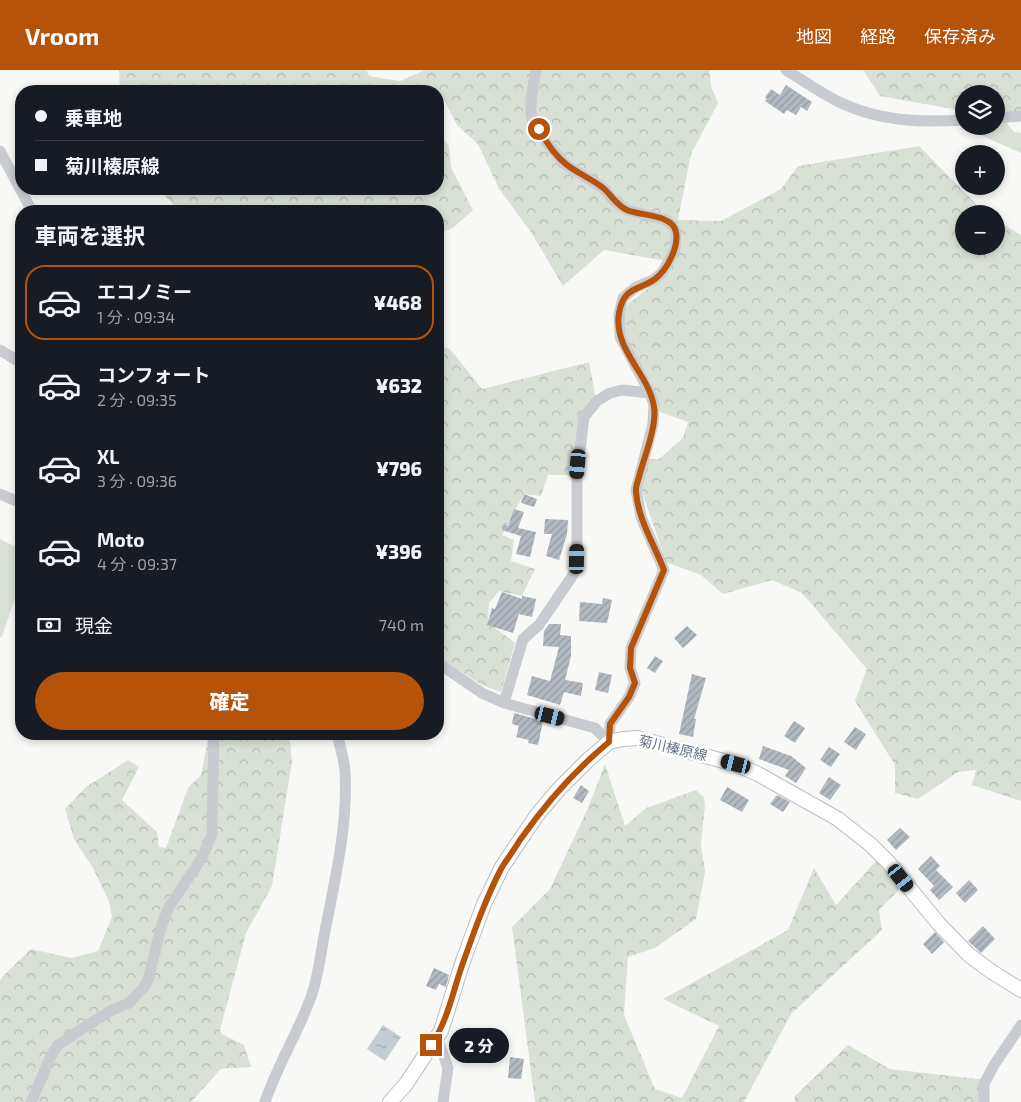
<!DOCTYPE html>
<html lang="ja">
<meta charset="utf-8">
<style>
:root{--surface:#171b24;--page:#20242c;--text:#f1f3f6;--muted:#9ea1a6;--line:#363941;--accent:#b45309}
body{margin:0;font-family:"Exo 2","Noto Sans JP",sans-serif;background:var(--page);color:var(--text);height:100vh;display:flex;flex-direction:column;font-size:19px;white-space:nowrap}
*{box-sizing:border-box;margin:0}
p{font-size:16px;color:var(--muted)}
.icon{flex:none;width:28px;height:28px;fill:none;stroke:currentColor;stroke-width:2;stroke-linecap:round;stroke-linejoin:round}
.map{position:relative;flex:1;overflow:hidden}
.details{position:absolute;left:15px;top:135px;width:429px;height:535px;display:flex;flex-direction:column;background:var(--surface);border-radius:20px;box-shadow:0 2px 8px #0003}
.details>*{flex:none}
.banner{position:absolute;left:15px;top:15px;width:429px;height:110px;border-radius:20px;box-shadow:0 2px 8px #0003;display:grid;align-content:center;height:110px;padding:0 20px;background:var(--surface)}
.tools{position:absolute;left:955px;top:15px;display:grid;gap:10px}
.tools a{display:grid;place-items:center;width:50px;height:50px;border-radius:50%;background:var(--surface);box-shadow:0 2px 8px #0003;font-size:25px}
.end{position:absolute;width:22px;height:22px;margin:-11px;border:6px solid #b45309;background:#fff;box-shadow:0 0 0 2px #fff}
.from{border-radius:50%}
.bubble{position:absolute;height:35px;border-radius:18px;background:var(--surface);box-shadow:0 2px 8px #0003;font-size:16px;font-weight:800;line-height:35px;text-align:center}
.car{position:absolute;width:15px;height:30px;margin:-15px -8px;border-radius:6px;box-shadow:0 0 4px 1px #0007;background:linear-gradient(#222 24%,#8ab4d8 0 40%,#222 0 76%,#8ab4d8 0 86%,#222 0)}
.banner b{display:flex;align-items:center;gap:18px;height:48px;font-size:19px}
.banner b+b{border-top:1px solid var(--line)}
.banner i{width:12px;height:12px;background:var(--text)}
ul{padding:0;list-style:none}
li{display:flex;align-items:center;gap:15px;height:75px;margin:0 10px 8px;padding:0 10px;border:2px solid transparent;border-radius:20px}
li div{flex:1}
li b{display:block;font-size:19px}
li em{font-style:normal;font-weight:800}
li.on{border-color:var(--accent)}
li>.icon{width:45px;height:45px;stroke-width:1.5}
h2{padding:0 20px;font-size:22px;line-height:60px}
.pay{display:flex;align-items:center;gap:12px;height:55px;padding:0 20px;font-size:19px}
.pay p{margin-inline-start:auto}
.button{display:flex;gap:10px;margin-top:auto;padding:10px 20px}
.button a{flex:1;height:58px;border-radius:30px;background:var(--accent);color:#fff;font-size:20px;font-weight:800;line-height:58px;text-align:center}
header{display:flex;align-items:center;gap:30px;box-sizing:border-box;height:70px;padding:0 25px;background:var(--accent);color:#fff}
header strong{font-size:24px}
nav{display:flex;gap:28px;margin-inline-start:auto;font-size:18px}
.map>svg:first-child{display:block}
</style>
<header>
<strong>Vroom</strong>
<nav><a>地図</a><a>経路</a><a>保存済み</a></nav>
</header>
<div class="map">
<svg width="1021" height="1032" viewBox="0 0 1021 1032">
<defs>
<pattern id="forest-crowns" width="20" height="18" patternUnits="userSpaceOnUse" patternTransform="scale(1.25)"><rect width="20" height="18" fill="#d9e1d6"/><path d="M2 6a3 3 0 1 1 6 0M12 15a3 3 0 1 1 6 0" fill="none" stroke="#b4bbb3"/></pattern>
<pattern id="water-ripples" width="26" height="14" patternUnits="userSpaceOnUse" patternTransform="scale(1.25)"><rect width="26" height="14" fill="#c4cdd4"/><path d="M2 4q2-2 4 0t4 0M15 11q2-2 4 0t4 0" fill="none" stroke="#a3abb2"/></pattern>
<pattern id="building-hatch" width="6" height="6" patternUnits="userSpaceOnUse" patternTransform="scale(1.25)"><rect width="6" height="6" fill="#b2b9c0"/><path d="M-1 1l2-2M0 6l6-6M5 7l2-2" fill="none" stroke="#949ba2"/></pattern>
</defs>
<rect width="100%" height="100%" fill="#f8f9f6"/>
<!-- grass -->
<path fill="#d9e1d6" d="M1005,51L1014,62L1021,63V83L978,64L975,56H996V53Z
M0,469L20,479L19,516L2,567H0Z"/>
<!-- forest -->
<path fill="url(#forest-crowns)" d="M119,0H367L369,6L400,11L425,0H709L711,16L718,33L691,84L678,150L721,151L781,119L798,96L919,76L986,144H964V176H996V150L1021,165V731L972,715L976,700L958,702L918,729L895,723V695L855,631L867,599L802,523L772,510L723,524L701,505L666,492L641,419L647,389H659L683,368L688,352L660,342L657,328L622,263L623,244L629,233L665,206L672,192L604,180L563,216L531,162L499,119L478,74L457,55L444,30H438V21H120Z
M863,0H1021V44H996V24H964V41L880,26Z
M438,63L449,76L451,97L473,140L453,158L438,164V141H164L173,134L158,119H438Z
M438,275L450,279L482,319L589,292L596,329L583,346L572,405H548L541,426L524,424L502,465L514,470L511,491L535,499L522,526L499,521L489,533L488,553L515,573L501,622L482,615L444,591L438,561Z
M209,664H283L290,672L292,692L272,816L246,863L220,960L222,964L244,975L251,997L221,999L191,1032H0V911L4,905L31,879L71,888L98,881L112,847L109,831L93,798L74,769L65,739L86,717L128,690L139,697L122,730L157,762L159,777L166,778L188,718L201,705Z
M605,694L625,756L646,738L696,720L704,728L705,735L701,774L705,802L696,849L655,878L628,887L624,945L655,1019L682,1028L719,956L663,929L788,860L814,798L836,835L876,791L903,816L879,840L882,860L791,944L744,1032H535L512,857L550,819L588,738Z
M848,975L890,999L987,1010L986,1032H794L795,1026Z"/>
<!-- water -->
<path fill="url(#water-ripples)" d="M383,955L401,967L385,991L367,979Z"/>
<!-- building -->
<path fill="url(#building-hatch)" d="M786,15L812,32L807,41L801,37L796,45L787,40L784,44L765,31L767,29L765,27L771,19L780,25Z
M524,424L537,429L534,437L521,433Z
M514,439L524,442L518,458L536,462L530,487L516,484L521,466L502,460L504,455L508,456Z
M545,449L568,450L567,464L559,490L546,486L552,464H544Z
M502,522L522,529V526L536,529L532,547L519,544L513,563L487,555L492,538L495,539Z
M603,528L612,530L607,553L579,551L580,532L602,534Z
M549,554H561L560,565L571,566V586L565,610L583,613L581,626L564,622L560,635L527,625L532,606L550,611L559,577L543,576L544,561Z
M687,556L697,565L683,578L674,568Z
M655,586L663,591L655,603L647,598Z
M599,602L612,605L608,623L595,620Z
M692,604L706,608L694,649H696L693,667L679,664Z
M514,643L543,651L538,675L528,673L529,670L516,667L519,656L512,654Z
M794,651L805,658L795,673L784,666Z
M855,657L866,664L856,680L844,672Z
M763,676L791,686L806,698L796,713L785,706L789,700L759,689Z
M829,677L840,684L831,697L820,690Z
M829,707L841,715L830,730L819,723Z
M581,715L589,721L582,733L573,728Z
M727,717L749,730L742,742L720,730Z
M777,725L790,732L783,742L770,734Z
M900,758L910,767L896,780L887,770Z
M931,786L940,796L936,800L953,817L939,830L930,820L934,816L918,799Z
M969,810L978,820L965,833L956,823Z
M983,856L995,869L981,883L968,871Z
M935,862L944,872L932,884L923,874Z
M434,898L449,905L446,917L439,914L436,920L426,916Z
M510,987L524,989L521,1009L508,1008Z"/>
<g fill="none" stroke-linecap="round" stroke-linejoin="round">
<!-- major casing -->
<g stroke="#bbbec3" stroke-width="16">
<path id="major" d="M390,1032L406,1014L441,961L463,891L484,834L502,797L537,745L558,720L588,690L609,672L623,669L637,668L735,694L758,704L838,749L871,775L889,793L938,853L969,885L992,902L1021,920"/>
</g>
<!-- minor -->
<path stroke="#c8cbcf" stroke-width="11" d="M536,0L531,29V45L547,73L565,94L603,118L615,132L627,140L666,150L673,156L676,162L675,180L662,203L653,210L636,217L623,228L619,244L620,267L650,323L654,335L653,354L636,420L641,447L664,500L631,578L630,598L635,613L629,627L610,654L609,672
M786,0C804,11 821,23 839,32C878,51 921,53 964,50
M996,48L1021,46
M0,81L32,141
M0,280L21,293
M0,424L21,433
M438,593L482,623L504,633L595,658L609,672
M504,633L523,569L539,555L573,505L577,489V405L584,347L597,331L610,323L622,320L650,323
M437,967L448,998L443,1032
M31,1032L51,986L58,975L80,960L112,940L129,933L144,917L148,910L161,857L169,837L203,786L212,764L214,664
M265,1032C277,996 298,963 311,927C319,905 321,879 326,856C336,805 348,753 345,701C344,689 340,676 337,664
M984,1032V1014L994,995L1021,955"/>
<!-- major -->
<use href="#major" stroke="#fff" stroke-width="14"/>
</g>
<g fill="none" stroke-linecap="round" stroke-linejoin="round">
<!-- route -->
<path stroke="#b45309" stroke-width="6" d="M431,975C449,949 453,919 464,890C475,859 486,828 501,799C507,789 514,780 520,770C546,733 574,701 609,672L610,654L629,627L635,613L630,598L631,578L664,500C654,474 638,449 636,422C635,416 639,409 640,403C645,385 657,355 654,337C649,303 613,280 619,243C624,216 638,221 655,209C667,200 679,177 676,162C673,144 640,146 627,140C616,135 611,124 602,117C591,109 578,103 567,95C555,86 546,72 539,59"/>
</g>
<g text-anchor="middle" stroke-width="5" stroke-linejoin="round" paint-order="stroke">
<!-- street labels -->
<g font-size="14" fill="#657589" stroke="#fff">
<text transform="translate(673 678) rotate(13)" y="5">菊川榛原線</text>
</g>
</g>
</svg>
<div class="tools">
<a><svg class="icon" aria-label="layers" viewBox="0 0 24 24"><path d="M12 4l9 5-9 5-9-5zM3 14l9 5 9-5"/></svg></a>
<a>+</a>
<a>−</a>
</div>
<i class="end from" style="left:539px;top:59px"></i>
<i class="end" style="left:431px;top:975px"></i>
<div class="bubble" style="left:449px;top:958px;width:60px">2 分</div>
<i class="car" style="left:578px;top:394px;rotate:185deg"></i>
<i class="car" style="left:577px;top:489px;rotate:1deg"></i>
<i class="car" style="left:550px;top:646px;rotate:104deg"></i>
<i class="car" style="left:736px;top:694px;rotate:284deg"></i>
<i class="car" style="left:901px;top:808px;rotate:141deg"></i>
<div class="banner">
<b><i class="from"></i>乗車地</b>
<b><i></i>菊川榛原線</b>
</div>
<section class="details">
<h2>車両を選択</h2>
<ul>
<li class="on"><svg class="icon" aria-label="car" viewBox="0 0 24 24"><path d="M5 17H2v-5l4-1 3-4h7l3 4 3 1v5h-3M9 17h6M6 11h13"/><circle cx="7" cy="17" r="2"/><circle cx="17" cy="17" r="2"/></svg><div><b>エコノミー</b><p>1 分 · 09:34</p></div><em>¥468</em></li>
<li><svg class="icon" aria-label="car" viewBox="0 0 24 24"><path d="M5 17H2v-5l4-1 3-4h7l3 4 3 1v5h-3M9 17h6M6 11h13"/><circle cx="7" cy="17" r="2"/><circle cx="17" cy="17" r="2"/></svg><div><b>コンフォート</b><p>2 分 · 09:35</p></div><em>¥632</em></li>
<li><svg class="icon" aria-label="car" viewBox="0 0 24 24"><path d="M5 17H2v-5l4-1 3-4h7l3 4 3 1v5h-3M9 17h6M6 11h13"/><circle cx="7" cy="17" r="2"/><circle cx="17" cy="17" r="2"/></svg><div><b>XL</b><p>3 分 · 09:36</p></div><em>¥796</em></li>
<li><svg class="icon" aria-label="car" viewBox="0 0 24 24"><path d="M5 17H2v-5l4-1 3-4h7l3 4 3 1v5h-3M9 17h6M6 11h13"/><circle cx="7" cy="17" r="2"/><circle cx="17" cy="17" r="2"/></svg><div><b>Moto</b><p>4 分 · 09:37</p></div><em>¥396</em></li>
</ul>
<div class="pay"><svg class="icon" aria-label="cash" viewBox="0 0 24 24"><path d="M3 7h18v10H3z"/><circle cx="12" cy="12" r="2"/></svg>現金<p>740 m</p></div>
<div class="button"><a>確定</a></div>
</section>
</div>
